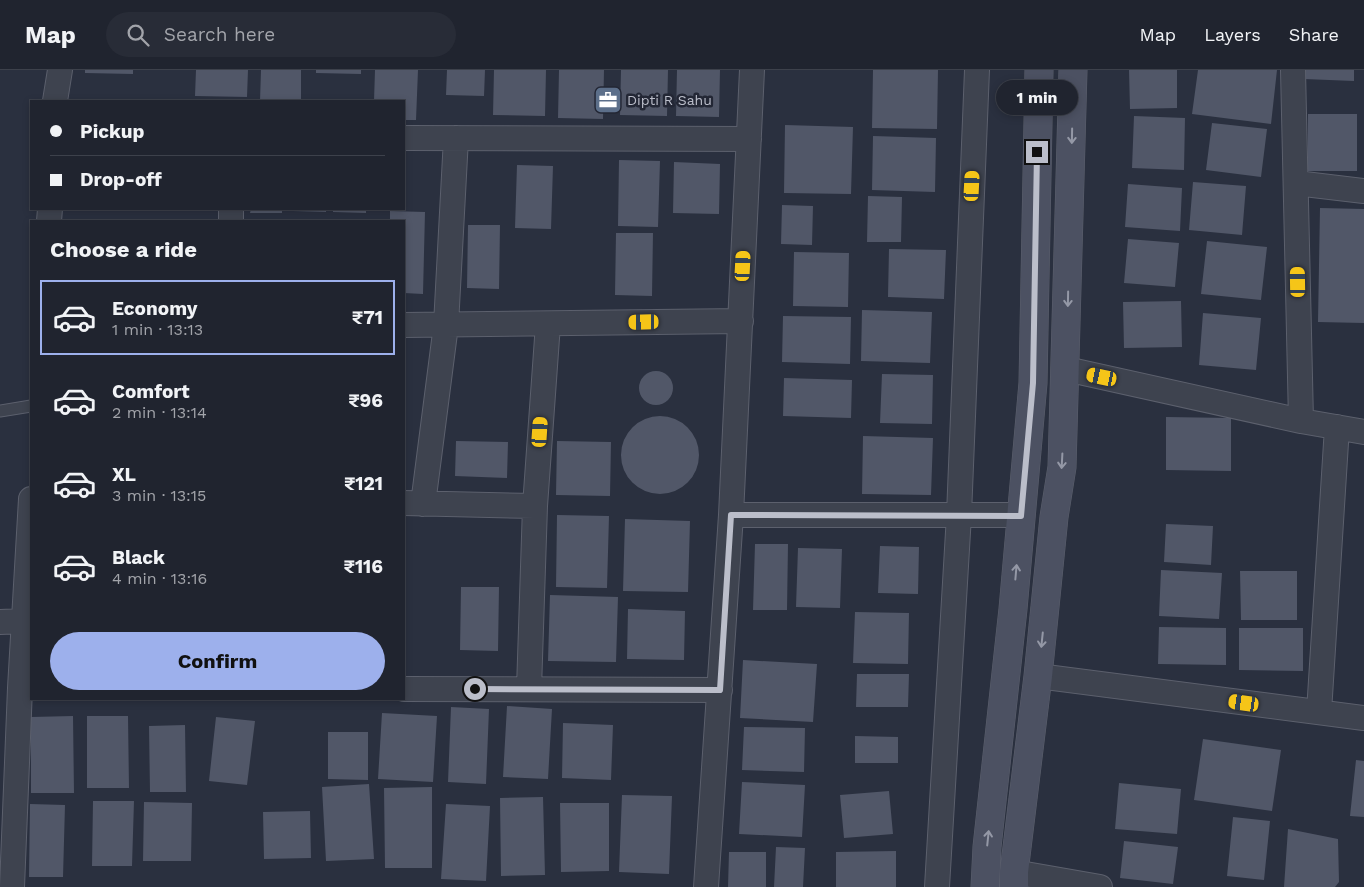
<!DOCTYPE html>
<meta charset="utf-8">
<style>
:root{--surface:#20242f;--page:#282c37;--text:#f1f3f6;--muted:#a2a4aa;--line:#3d414b;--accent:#9db0ec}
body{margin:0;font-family:"Work Sans",sans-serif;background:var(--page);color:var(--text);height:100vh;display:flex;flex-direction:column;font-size:19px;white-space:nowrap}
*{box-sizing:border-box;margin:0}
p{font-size:16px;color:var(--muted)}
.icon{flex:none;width:28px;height:28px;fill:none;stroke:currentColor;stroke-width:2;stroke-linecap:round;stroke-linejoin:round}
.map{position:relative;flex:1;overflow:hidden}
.side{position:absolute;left:30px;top:150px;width:375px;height:480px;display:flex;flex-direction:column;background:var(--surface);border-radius:0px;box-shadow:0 2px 8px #0003,0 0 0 1px var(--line)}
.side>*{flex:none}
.guide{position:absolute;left:30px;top:30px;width:375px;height:110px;border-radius:0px;box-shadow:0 2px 8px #0003,0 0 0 1px var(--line);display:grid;align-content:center;height:110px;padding:0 20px;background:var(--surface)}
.end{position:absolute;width:22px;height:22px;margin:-11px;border:6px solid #bbbeca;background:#111;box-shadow:0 0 0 2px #111}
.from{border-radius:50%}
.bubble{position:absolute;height:35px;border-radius:18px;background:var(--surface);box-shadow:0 2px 8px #0003,0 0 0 1px var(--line);font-size:16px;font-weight:700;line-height:35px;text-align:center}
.car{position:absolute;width:15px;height:30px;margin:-15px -8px;border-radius:6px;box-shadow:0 0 4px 1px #0007;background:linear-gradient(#f5c518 24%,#345 0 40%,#f5c518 0 76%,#345 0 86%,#f5c518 0)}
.guide b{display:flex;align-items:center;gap:18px;height:48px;font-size:19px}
.guide b+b{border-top:1px solid var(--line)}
.guide i{width:12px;height:12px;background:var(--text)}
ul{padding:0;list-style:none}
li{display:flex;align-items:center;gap:15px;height:75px;margin:0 10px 8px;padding:0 10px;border:2px solid transparent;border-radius:0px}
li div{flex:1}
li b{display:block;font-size:19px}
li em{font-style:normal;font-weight:700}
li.current{border-color:var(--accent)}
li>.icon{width:45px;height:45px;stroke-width:1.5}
h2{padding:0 20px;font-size:22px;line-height:60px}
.cta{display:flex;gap:10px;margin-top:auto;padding:10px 20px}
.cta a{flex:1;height:58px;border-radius:30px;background:var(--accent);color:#111;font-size:20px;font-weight:700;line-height:58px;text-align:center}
header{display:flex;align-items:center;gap:30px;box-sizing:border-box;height:70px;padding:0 25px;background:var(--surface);border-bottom:1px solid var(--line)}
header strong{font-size:24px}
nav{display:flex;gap:28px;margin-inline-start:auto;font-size:18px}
.search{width:350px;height:45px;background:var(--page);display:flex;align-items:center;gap:12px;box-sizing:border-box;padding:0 18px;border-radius:28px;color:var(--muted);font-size:19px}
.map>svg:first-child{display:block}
</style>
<header>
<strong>Map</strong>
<div class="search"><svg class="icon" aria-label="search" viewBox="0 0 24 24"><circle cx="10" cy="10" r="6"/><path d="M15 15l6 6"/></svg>Search here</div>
<nav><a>Map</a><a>Layers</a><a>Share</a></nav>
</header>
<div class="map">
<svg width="1364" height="817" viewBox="0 0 1364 817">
<rect width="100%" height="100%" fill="#2a303f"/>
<!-- building -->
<path fill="#515768" d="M85,0H133V4L85,3Z
M196,0H248L247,27L195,26Z
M261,0H301V31H260Z
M316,0H361V4L316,3Z
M375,0H418L416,50H404V31H374Z
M447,0H485L484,26L446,25Z
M494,0H546L545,46L493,45Z
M559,0H604L603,49L558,48Z
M621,0H668L667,46L620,45Z
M677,0H720L719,47L676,46Z
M873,0H938L937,59L872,58Z
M1129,0H1177V38L1130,39Z
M1198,0H1277L1271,54L1192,44Z
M1305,0H1354V11L1304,9Z
M1308,44H1357V101H1308Z
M1134,46L1185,48L1184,100L1132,98Z
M1212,53L1267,59L1261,107L1206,100Z
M785,55L853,57L851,124L784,123Z
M873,66L936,68L935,122L872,120Z
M619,90L660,91L658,157L618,156Z
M674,92L720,94L719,144L673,143Z
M517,95L553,96L551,159L515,158Z
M1193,112L1246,116L1242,165L1189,160Z
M1128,114L1182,118L1180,161L1125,157Z
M868,126L902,127L901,172H867Z
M782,135L813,136L812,175L781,174Z
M1320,138L1364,139V253L1318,252Z
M251,139H282V143H250Z
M294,139H326V142L293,141Z
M333,139H366V143L333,142Z
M390,141L425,142L423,224L404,223V151H390Z
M468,155H500L499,219L467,218Z
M616,163H653L652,226L615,225Z
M1128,169L1179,173L1175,217L1124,213Z
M1207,171L1267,177L1261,230L1201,224Z
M889,179L946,180L944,229L888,227Z
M794,182L849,183L848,237L793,236Z
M1181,231L1182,277L1124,278L1123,232Z
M862,240L932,242L930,293L861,291Z
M1203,243L1261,248L1256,300L1199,295Z
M783,246L851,247L850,294L782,292Z
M639 318a17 17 0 1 1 34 0a17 17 0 1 1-34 0Z
M882,304L933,305L932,354L880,353Z
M784,308L852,310L851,348L783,346Z
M621 385a39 39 0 1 1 78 0a39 39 0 1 1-78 0Z
M1166,347L1231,348V401L1166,400Z
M863,366L933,368L931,425L862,424Z
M456,371L508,372L507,408L455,406Z
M557,371L611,372L610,426L556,425Z
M557,445L609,446L607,518L556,517Z
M625,449L690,451L688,522L623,521Z
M1166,454L1213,456L1211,495L1164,492Z
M755,474H788L787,540H753Z
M880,476L919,477L918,524L878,523Z
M798,478L842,479L840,538L796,537Z
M1161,500L1222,503L1219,549L1159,546Z
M1240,501H1297V550H1241Z
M461,517H499L498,581L460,580Z
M550,525L618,527L616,592L548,591Z
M628,539L685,541L684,590L627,589Z
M855,542L909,543L908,594L853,593Z
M1159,557L1226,558V595L1158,594Z
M1239,558H1303V601L1239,600Z
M743,590L817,594L813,652L740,648Z
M857,604H909L908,637H856Z
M507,636L552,639L548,709L503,707Z
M451,637L489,639L486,714L448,712Z
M382,643L437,646L433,712L378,709Z
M73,646L74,723H31V647Z
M87,646H128L129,718H87Z
M216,647L255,651L247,715L209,711Z
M563,653L613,655L611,710L562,708Z
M185,655L186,722H150L149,656Z
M744,657L805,658L804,702L742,700Z
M328,662H368V710L328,709Z
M855,666L898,667V693H855Z
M1203,669L1281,680L1272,741L1194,730Z
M1356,690L1364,691V747L1350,746Z
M742,712L805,715L802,767L739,764Z
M1119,713L1181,719L1177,764L1115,759Z
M369,714L374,789L326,791L322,717Z
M432,717V798H385L384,718Z
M889,721L893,764L844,768L840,725Z
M622,725L672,726L669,804L619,802Z
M543,727L545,805L501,806L500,728Z
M93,731H134L132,796H92Z
M144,732L192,733L191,791H143Z
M560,733H609V801L561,802Z
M30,734L65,735L63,807H29Z
M446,734L490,736L486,811L441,809Z
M310,741L311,788L264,789L263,742Z
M1233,747L1270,751L1264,810L1227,806Z
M1288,759L1338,769L1339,812L1335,817H1284Z
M1124,771L1178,777L1173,814L1120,808Z
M776,777L805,778L803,817H774Z
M896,781V817H836V782Z
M729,782H766V817H728Z"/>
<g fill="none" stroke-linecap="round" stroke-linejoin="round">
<!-- lane casing -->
<g stroke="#5c606d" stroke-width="13">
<path id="lane" d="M0,341L31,336"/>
</g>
<!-- street casing -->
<g stroke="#5c606d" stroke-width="26">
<path id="street" d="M55,31L60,0
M404,68L749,69
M1296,113L1364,121
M49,151L50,139
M231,151V139
M404,255L741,251
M1066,299L1301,351L1293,0
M1301,351L1364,362
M404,433L535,436L529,619
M423,434L446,255L456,68
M535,436L548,254
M731,445L752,0
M0,552L24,551
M1038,606L1364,648
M404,619L720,620
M1319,642L1337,357
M1014,802L1100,817
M12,817L20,618L31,429
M706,817L731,445H1021
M937,817L959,445L977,0"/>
</g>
<!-- secondary casing -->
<g stroke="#5c606d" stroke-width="29">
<path id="secondary" d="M985,817L987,777L1013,539L1033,313L1039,0
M1014,817V802L1038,606L1054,447L1062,397L1073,0"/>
</g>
<!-- lane -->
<use href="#lane" stroke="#3e434f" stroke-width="11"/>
<!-- street -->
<use href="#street" stroke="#3e434f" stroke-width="24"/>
<!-- secondary -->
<use href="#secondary" stroke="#4c5162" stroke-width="28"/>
</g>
<!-- one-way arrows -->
<defs><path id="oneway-shaft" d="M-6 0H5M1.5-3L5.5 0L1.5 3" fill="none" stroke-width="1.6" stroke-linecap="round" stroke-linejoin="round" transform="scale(1.25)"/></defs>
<g stroke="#9498a6">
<use href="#oneway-shaft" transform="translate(1072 66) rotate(91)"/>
<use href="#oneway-shaft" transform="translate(1068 229) rotate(91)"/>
<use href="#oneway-shaft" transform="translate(1062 391) rotate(93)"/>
<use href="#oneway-shaft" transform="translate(1016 502) rotate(-85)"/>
<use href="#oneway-shaft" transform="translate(1042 570) rotate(96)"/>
<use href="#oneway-shaft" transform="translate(988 768) rotate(-84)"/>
</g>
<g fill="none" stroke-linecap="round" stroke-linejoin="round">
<!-- route -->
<path stroke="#bbbeca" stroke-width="6" d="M475,619L720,620L731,445L1021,446L1033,313L1037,82"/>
</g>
<!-- icons -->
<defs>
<g id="office-square" transform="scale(1.4375)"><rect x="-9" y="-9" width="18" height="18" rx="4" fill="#5c6f8a" stroke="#232735"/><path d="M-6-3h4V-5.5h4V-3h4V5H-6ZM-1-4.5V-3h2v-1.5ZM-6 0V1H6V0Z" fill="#fff"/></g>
</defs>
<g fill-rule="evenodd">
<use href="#office-square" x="608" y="30"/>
</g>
<g text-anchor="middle" stroke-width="5" stroke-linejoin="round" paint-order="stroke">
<!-- poi labels -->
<g font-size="14" fill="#bbbeca" stroke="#232735" text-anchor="start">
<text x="627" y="35">Dipti R Sahu</text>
</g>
</g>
</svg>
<i class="end from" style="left:475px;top:619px"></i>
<i class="end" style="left:1037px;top:82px"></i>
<div class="bubble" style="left:996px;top:10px;width:82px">1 min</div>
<i class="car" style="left:972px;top:116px;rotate:3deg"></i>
<i class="car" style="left:743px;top:196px;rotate:3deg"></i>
<i class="car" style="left:1298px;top:212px;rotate:359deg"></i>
<i class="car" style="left:644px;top:252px;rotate:269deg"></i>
<i class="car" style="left:1102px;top:307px;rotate:282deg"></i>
<i class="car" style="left:540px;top:362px;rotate:4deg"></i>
<i class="car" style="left:1244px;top:633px;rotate:278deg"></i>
<div class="guide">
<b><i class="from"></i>Pickup</b>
<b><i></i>Drop-off</b>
</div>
<section class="side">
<h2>Choose a ride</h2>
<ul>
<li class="current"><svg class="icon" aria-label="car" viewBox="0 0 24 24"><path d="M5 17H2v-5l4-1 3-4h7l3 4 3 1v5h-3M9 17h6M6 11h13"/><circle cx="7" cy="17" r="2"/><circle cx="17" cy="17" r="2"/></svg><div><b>Economy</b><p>1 min · 13:13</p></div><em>₹71</em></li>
<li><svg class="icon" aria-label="car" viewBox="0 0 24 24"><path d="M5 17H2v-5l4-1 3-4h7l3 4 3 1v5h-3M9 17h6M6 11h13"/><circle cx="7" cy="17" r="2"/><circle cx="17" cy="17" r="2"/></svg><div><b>Comfort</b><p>2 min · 13:14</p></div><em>₹96</em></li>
<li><svg class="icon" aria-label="car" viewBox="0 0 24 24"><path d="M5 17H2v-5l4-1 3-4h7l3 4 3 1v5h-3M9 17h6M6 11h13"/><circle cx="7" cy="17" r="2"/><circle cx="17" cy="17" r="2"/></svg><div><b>XL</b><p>3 min · 13:15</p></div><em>₹121</em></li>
<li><svg class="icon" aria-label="car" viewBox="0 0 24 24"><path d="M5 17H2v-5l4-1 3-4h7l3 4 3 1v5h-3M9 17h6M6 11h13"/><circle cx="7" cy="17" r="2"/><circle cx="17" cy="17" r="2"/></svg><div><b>Black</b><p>4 min · 13:16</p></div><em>₹116</em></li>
</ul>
<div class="cta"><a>Confirm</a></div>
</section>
</div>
